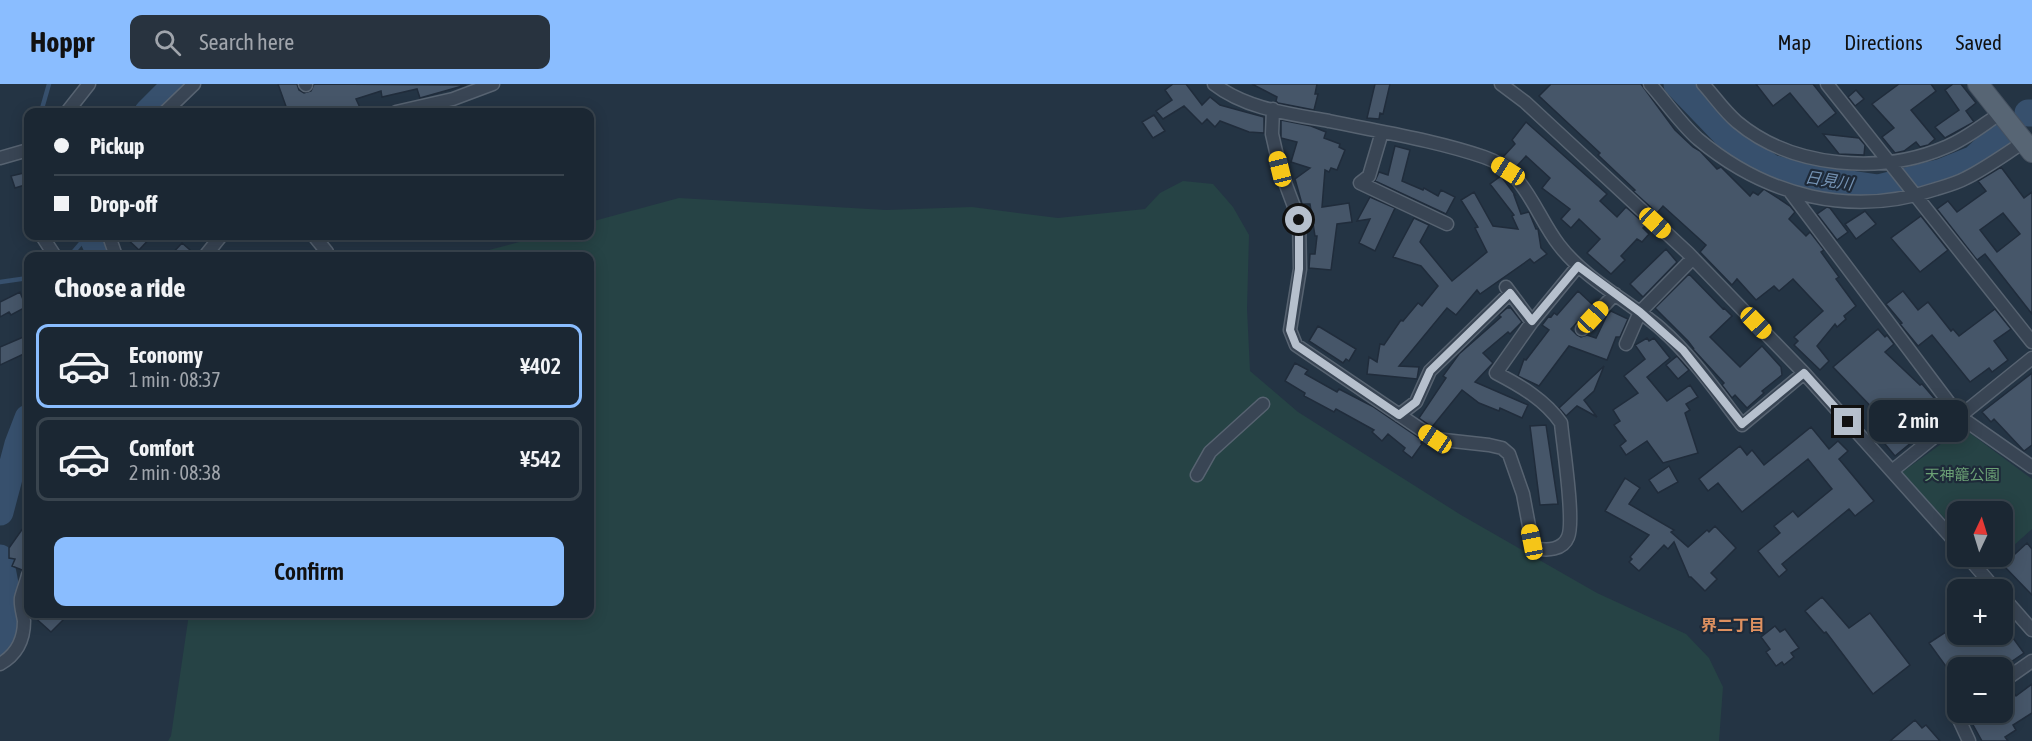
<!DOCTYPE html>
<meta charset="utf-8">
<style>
:root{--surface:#1b2733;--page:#28333f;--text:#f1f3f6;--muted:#a0a5ac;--line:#39444e;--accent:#8abdff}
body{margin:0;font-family:"Asap Condensed","Noto Sans JP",sans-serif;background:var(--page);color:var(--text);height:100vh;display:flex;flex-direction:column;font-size:22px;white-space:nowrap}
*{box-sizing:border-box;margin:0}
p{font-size:20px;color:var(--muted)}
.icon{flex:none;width:33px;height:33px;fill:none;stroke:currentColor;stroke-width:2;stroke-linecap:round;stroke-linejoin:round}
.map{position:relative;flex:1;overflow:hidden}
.drawer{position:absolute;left:24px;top:168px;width:570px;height:366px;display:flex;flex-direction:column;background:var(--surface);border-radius:12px;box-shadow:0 3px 15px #0003,0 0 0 2px var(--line)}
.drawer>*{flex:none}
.hud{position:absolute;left:24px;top:24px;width:570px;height:132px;border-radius:12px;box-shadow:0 3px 15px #0003,0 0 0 2px var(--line);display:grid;align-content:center;height:132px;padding:0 30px;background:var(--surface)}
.needle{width:39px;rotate:4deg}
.controls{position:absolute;left:1947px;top:417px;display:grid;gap:12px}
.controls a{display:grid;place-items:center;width:66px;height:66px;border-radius:12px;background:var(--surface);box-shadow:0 3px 15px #0003,0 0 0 2px var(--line);font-size:30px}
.end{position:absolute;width:27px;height:27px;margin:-14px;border:8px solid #b6c0cd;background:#111;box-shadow:0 0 0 3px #111}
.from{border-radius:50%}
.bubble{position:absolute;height:42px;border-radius:12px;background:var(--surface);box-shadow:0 3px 15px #0003,0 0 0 2px var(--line);font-size:20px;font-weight:600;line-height:42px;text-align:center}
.car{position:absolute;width:18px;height:36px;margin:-18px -9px;border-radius:8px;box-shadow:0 0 4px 2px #0007;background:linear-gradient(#f5c518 24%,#345 0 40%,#f5c518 0 76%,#345 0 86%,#f5c518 0)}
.hud b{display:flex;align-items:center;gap:21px;height:57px;font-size:22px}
.hud b+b{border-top:2px solid var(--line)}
.hud i{width:15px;height:15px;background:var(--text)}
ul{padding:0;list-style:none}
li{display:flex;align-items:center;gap:18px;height:84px;margin:0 12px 9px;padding:0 18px;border:3px solid var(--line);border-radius:12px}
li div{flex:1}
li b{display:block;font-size:22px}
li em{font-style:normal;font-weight:600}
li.current{border-color:var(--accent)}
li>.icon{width:54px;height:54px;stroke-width:1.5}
h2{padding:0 30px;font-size:27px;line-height:72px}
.button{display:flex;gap:12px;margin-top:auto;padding:12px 30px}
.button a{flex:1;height:69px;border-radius:12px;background:var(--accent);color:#111;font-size:24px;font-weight:600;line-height:69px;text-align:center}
header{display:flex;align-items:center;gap:36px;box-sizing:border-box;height:84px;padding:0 30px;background:var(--accent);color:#111}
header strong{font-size:28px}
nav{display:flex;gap:33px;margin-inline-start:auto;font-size:21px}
.search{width:420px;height:54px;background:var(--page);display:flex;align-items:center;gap:15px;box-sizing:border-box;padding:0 21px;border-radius:12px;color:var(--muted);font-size:22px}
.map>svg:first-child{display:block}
</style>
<header>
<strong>Hoppr</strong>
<div class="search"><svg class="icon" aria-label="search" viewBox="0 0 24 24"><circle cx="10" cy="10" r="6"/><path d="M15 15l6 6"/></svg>Search here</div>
<nav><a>Map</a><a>Directions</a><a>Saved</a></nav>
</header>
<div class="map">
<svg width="2032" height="657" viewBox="0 0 2032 657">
<rect width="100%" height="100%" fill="#243444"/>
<!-- green -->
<path fill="#264345" d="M1183,97L1213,100L1233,123L1249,151L1247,225L1250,287L1298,328L1461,431L1597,509L1686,550L1709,574L1723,603L1719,657H168L171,652L189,530H590V172H466L542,152H590V138L679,114L886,126L972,123L1058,134L1145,125L1160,109Z
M1963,344L2032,395V445L2003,471L2002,428H1958L1957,447L1901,389Z"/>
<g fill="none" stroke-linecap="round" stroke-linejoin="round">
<!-- stream -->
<path stroke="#37506d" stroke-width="4.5" d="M41,28L49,0
M2028,29L2032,24
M70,172L87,152
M0,198L28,194"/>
<!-- river -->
<path stroke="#37506d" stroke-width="27" d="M1677,0L1726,51L1771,84L1810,94L1878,104L1942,88L1974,75L2000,51
M148,28L176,0
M2028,29H2032
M92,152L101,172
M0,428L18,360L28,334
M0,474L13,541L10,557L0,567"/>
</g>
<!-- building -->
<path fill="#465669" stroke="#202c3b" stroke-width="1.5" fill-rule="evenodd" d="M278,0H297L299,6L304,9L311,7L314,0L466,1L420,14L417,5L382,13L381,7L356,15L362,28H288Z
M1173,0H1186L1202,21L1210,13L1220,21L1264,33V49L1249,48L1220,37L1215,43L1207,35L1202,40L1184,22L1163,35L1156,27L1172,16L1165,6Z
M1252,0H1317L1315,10H1318L1314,26L1278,19L1276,17L1277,13Z
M1375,0H1390L1383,30L1380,29L1379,35L1367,34Z
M1551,0H1641L1675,46L1693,63L1700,67L1717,85L1721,83L1750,112L1753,108L1758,111L1764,105L1790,122L1795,128L1789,135L1806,152L1810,148L1824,166L1821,168L1839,193L1836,195L1856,222L1844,232L1846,235L1837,243L1835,240L1817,262L1829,277L1820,286L1794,261L1798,257L1794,253L1823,227L1793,195L1779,207L1774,202L1756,216L1737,195L1732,201L1700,168L1706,161L1663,122L1657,129L1633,107L1635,106L1598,71L1600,69L1539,12Z
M1756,0H1813L1836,29L1818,43L1790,9L1773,22Z
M1899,0H1931L1936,7L1911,26L1935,55L1928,61L1920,63L1916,58L1904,67L1895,69L1882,53L1894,44L1872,20Z
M1953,0H1961L1976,19L1966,27L1974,38L1945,54L1935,43L1959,26L1945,6Z
M1856,6L1864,15L1855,22L1848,13Z
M1154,31L1165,47L1153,54L1142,38Z
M1281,36L1311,42L1326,48L1324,54L1340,60L1339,63L1345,66L1337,86L1331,84L1329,88L1325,86L1322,123L1349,119L1352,138L1337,140L1331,186L1309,184L1310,170H1315L1317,152H1315L1310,120H1302L1295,95L1310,84L1291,78L1297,58L1281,54Z
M1526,38L1607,110L1600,117L1617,133L1626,123L1646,141L1643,144L1649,150L1642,158L1637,155L1621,172L1625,176L1611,190L1587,169L1600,155L1579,135L1571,144L1561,135L1570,125L1542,104L1550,94L1526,72L1516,83L1503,73L1515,60L1512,56Z
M1823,50L1859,54L1865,61L1864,71L1839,70Z
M1395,62L1410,66L1402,97L1423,106L1424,104L1438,112L1441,106L1455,113L1446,130L1375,97L1379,88L1388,91Z
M2001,83L2024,114L2032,108V230L1985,170L1977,176L1937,125L1948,117L1957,128L1986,107L1978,97ZM2003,129L2020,150L1997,168L1980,146Z
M28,88V100L15,104L11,92Z
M1501,92L1515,111H1514L1521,130L1529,128L1536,145H1538L1541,164L1547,170L1534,179L1530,175L1480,210L1477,206L1456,231L1447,224L1399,282L1419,283L1417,295L1367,290L1369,273L1377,278L1380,260L1384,261L1401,236L1403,237L1418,219L1422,222L1438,202L1421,182L1393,173L1414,134L1429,141L1420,158L1452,197L1487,168L1475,144L1478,143L1461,116L1474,108L1493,142L1518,145L1512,132L1514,131L1490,100Z
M1370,113L1395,124L1375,167L1359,159L1370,135L1357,137Z
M1827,123L1830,124L1848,148L1837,156L1817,130Z
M1865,127L1876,140L1856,155L1845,140Z
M1921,132L1948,166L1920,188L1891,154Z
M124,152H152L139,166Z
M182,159L197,172H170Z
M1666,165L1677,178L1643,213L1630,200Z
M1689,190L1723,225L1724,224L1732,232L1710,253L1740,283L1762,262L1781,283L1782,291L1762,307L1764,309L1747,324L1735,311L1732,314L1722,301L1724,299L1692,264L1694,265L1688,257L1655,224Z
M1578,207L1593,221L1571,245L1577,251L1581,253L1587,251L1596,254L1607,231L1611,227L1628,235L1620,253H1616L1607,276L1569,262L1539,302L1518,292L1524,275L1526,276L1549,246L1542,241L1549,232L1551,233L1554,229L1557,231Z
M1903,207L1918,226L1928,218L1951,247L1953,245L1959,252L1995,225L2011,245L1994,257L2008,276L1992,288L1989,284L1970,298L1932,251L1918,262L1900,240L1902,239L1886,220Z
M20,208L26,223L11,231L9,228L0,233V218Z
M1507,224H1511L1522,238L1510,250L1508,248L1483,269L1493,279L1475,298L1528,321L1522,334L1500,324L1499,327L1479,319L1462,306L1432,343L1419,334L1446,294L1443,292L1459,270L1501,233L1499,231Z
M1318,242L1356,265L1349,277L1346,275L1343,279L1309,257Z
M1878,245L1885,253L1887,251L1894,260L1885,268L1920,301L1922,300L1947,329L1895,372L1870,342L1881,333L1833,283Z
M28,251V268L0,281V263Z
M1647,254L1649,257L1654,254L1670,274L1647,293L1667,317L1690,301L1698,313L1686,320L1690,326L1685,329L1698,369L1663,379L1647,357L1626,371L1620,362L1626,357L1614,341L1620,337L1613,326L1638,309L1624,292L1645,275L1635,261Z
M1677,272L1689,286L1678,295L1666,281Z
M1295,279L1308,286L1305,290L1337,308L1339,305L1372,322L1422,356L1421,359L1422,360L1412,374L1403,367L1405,364L1388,350L1382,357L1372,348L1374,346L1336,325L1334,328L1304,312L1305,309L1285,297Z
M1604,282L1594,307L1584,316L1597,333L1577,322L1566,332L1559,324Z
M2032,289V361L2024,367L1994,335L1991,338L1982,328Z
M1546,341L1558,420L1540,421L1530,342Z
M1811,343L1829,365L1838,357L1848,367L1839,375L1874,417L1855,432L1849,425L1782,480L1787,486L1779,493L1758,467L1780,449L1774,442L1793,427L1798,433L1832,405L1808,375L1742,428L1718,399L1708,407L1699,395L1740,362L1747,371L1752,366L1764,381Z
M1669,382L1678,398L1658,409L1649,396Z
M1625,394L1640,404L1629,420L1674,446L1671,448L1688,463L1707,446L1709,448L1715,442L1736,464L1711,489L1717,495L1705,507L1691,493H1689L1674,458L1668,465L1664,461L1639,487L1629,478L1632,475L1630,473L1649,451L1605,427Z
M28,437V473L25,484L22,486L12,482L15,475L9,474V464Z
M2027,459L2032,465V511L2003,481Z
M1822,513L1849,544L1870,529L1910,581L1873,610L1826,548L1824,549L1805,527Z
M31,530H69L51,548Z
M2002,539L2024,569L2002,584H1958V599L1929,559L1958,540V550H2002Z
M1775,542L1780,548L1785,545L1799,564L1791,569L1794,573L1784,581L1782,578L1776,582L1766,568L1770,565L1761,553Z
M2032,600V629L2013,641L2016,646L2005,653L2008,657H1982L1972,639L1977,636L1975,633L1983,628H2002V617L2014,609L2016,612Z
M1915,636L1922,644L1926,641L1940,657H1890Z"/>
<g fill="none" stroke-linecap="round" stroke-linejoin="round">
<!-- street casing -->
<g stroke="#576371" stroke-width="15">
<path id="street" d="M305,0L306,1
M1214,0C1246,25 1291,30 1329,37C1381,48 1434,56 1484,73C1525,86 1535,130 1559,161C1585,195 1627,216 1660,244C1692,272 1716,307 1742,341L1804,289
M1501,0L1525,18L1688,169L1804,289L1958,461
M1650,0C1665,17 1681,40 1698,55C1766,112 1851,134 1936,105C1946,102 1957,99 1966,94C1986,84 2005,70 2024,58
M1703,0C1714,12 1724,27 1737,38C1792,84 1881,91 1946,63C1966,55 1984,40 2001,29
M1827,0L2032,258
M1273,25L1272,50L1280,85L1299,136L1300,185L1290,246L1296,261L1435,355L1489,361L1502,364L1509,370L1523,410L1532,458L1535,464C1547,467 1563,466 1568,453C1575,437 1563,361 1561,339C1545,316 1521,302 1496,289L1532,238L1578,182
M67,28L89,0
M165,28L194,0
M396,28L453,15L493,0
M1382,48L1369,92L1360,99L1447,140
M0,74L28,66
M1791,109L1959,332L2032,383
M42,152L55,172
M109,152L116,172
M314,152L327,168V172
M205,172L221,152
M1506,203L1532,238
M1582,245L1615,210
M1626,260L1640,228L1693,174
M1399,331L1416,318L1430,287L1510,209
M1892,387L2032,274
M1197,391L1210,368L1263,320
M1967,472L1996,506
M2002,512L2032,546
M0,580C16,571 24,556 24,537C23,530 20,521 21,514C23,506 26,499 28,491
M2002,598L2032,577
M1960,628L1957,631L1969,657"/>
</g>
<!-- primary casing -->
<g stroke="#465160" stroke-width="22">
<path id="primary" d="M1978,0L2032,68"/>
</g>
<!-- street -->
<use href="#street" stroke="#394554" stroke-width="12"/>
<!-- primary -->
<use href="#primary" stroke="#576574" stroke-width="20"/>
</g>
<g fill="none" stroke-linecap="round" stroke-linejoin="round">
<!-- route -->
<path stroke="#b6c0cd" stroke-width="8" d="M1299,136V185L1290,246L1296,261L1399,331L1416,318L1430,287L1510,209L1532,237L1578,182L1640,228L1683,266L1742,340L1804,289L1848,338"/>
</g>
<g text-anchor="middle" stroke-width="4.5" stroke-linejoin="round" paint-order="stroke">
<!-- park labels -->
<g font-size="15" fill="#6ba075" stroke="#1e2a39">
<text x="1962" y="396">天神籠公園</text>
</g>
<!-- water labels -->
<g font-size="16" font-style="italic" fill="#7492b3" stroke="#1e2a39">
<text transform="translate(1829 96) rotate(9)" y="6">日見川</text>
</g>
<!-- neighbourhood labels -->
<g font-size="16" font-weight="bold" fill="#df9160" stroke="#1e2a39">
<text x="1733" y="547">界二丁目</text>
</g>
</g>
</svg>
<div class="controls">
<a><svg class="needle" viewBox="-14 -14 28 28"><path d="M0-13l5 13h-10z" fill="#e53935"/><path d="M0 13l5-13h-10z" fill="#a0a5ac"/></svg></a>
<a>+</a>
<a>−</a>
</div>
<i class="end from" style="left:1299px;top:136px"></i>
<i class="end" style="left:1848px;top:338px"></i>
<div class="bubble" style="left:1869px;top:316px;width:99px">2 min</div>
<i class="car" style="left:1280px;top:85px;rotate:346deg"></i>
<i class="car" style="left:1508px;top:87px;rotate:302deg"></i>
<i class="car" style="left:1655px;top:139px;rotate:133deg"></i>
<i class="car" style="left:1593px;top:233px;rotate:43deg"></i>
<i class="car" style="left:1756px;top:239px;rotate:136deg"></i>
<i class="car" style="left:1435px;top:355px;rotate:304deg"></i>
<i class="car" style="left:1532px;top:458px;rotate:349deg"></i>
<div class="hud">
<b><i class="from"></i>Pickup</b>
<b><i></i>Drop-off</b>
</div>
<section class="drawer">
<h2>Choose a ride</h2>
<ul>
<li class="current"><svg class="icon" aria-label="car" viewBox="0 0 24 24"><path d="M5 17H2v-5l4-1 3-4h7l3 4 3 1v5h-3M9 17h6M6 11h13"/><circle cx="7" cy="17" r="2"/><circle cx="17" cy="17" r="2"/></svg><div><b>Economy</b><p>1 min · 08:37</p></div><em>¥402</em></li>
<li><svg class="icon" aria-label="car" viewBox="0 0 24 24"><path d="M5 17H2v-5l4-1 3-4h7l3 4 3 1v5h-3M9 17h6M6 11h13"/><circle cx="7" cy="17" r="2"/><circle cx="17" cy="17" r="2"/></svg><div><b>Comfort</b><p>2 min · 08:38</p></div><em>¥542</em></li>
</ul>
<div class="button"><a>Confirm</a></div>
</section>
</div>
